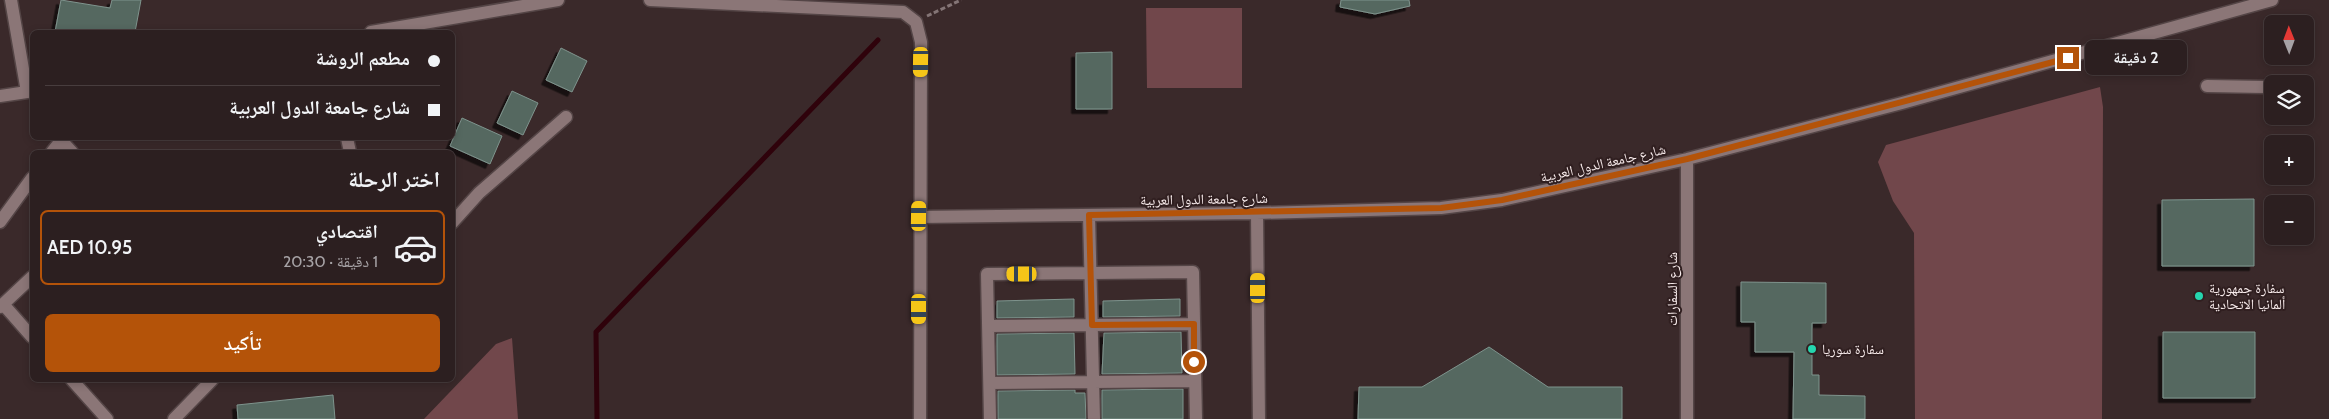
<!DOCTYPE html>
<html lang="ar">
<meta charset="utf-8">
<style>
:root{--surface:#2c1f20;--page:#342729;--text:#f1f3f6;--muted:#a6a2a5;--line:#483d3e;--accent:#b45309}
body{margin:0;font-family:Cabin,"Noto Naskh Arabic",sans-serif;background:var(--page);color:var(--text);direction:rtl;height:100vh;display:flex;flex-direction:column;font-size:19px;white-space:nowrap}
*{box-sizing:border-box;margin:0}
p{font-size:16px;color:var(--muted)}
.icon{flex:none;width:28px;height:28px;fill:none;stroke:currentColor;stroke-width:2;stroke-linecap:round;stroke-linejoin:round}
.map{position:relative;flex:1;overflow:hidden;direction:ltr}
.sheet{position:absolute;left:30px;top:150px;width:425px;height:232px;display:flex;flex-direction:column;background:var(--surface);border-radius:8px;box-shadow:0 2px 8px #0003,0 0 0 1px var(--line);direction:rtl}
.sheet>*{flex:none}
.banner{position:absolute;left:30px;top:30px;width:425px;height:110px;border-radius:8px;box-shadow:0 2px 8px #0003,0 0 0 1px var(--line);direction:rtl;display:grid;align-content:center;height:110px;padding:0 15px;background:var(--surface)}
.needle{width:32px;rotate:359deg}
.controls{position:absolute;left:2264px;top:15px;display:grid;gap:10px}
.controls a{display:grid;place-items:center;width:50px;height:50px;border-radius:8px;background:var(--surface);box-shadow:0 2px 8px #0003,0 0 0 1px var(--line);font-size:25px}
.end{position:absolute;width:22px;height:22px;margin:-11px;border:6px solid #b45309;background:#fff;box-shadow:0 0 0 2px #fff}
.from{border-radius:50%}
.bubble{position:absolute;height:35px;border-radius:8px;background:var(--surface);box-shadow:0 2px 8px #0003,0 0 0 1px var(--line);font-size:16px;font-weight:600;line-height:35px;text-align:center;direction:rtl}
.car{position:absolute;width:15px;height:30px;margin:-15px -8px;border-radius:6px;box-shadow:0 0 4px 1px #0007;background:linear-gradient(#f5c518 24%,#345 0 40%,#f5c518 0 76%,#345 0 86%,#f5c518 0)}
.banner b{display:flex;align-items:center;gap:18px;height:48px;font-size:19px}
.banner b+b{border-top:1px solid var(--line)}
.banner i{width:12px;height:12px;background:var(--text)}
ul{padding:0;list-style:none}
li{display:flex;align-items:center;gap:15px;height:75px;margin:0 10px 8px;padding:0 5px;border:2px solid transparent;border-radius:8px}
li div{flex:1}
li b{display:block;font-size:19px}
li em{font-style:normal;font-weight:600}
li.on{border-color:var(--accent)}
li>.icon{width:45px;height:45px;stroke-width:1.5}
h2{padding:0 15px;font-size:22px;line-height:60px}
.primary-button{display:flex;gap:10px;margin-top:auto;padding:10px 15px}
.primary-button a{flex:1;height:58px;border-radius:8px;background:var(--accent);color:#fff;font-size:20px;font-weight:600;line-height:58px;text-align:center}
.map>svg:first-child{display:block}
</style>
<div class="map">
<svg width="2329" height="419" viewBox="0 0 2329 419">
<defs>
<filter id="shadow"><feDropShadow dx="-4.5" dy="4.5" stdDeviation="0" flood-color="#0009"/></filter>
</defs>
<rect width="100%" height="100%" fill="#3a292a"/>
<!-- green -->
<path fill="#71474b" d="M1146,8H1242V88H1147Z
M2100,87L2103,107L2102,419H1915L1914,233L1893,201L1878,162L1886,145Z
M512,338L518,419H424L496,344Z"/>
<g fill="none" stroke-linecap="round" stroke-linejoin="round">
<!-- stream -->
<path stroke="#2f020b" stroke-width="5" d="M597,419L596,332L878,40"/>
</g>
<!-- building -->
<path fill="#546861" stroke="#7f948d" filter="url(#shadow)" d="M61,0L110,8L112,0H141L135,32H55Z
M1341,0H1409L1410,6L1375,14L1340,7Z
M561,48L587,61L572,92L546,80Z
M1112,52V109H1076V53Z
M512,91L538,103L523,135L497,123Z
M462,118L502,136L490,164L450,146Z
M2254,199V266H2162V200Z
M1741,282L1826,283V323H1812V375H1819V395L1865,396V419H1793L1794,352H1755V322H1741Z
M1074,299V317L997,318V301Z
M1180,299V316L1103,317V301Z
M1181,332L1182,373L1102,374L1104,333Z
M2163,332H2255V398H2163Z
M1074,333L1075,374L997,375V334Z
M1489,347L1548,387H1622V419H1358L1359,387H1422Z
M1183,389V419H1102V390Z
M1075,390V393H1085L1086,419H998V391Z
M333,395L335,419H238L237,405Z"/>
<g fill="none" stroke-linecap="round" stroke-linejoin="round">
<!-- minor casing -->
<g stroke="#544546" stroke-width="15">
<path id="minor" d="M11,0L27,92L32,91
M650,0L903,12L916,22L921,42L920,419
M371,32L558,0
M2207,86L2265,87
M0,96L27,92
M347,138L350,152
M61,140L72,152
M52,152L63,138
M1687,159V419
M1257,213L1259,419
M1089,215L1094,419
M919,217L1257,213L1441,208L1502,200L1687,159L1902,103L2272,0
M0,222L32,178
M452,223L479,193L566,117
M3,304L32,337
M0,307L32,277
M988,326L1194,324
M72,380L107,419
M990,383L1195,381
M174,419L212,380
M990,419L987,274L1193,272L1196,419"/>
</g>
<!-- path -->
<path stroke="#847576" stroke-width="3" stroke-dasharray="5 2.5" stroke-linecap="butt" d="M927,16L961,0"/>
<!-- minor -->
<use href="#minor" stroke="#8b7677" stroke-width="12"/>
</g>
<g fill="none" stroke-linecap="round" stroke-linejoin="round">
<!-- route -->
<path stroke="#b45309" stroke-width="6" d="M1194,362V324L1092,325L1089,215L1441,208L1502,200L1687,159L2068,58"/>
</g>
<!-- markers -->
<g fill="#25d5ae" stroke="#301f20" stroke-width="2">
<circle cx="2199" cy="296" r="5"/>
<circle cx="1812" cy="349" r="5"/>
</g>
<g text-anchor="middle" stroke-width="4" stroke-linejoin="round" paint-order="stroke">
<!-- street labels -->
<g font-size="14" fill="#f7ebeb" stroke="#301f20">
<text transform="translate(1603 163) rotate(-13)" y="5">شارع جامعة الدول العربية</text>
<text transform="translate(1204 199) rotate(-1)" y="5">شارع جامعة الدول العربية</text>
<text transform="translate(1672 289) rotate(-90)" y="5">شارع السفارات</text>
</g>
<!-- poi labels -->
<g font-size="14" fill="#f7ebeb" stroke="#301f20" text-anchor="start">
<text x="2209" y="293">سفارة جمهورية<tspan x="2209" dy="16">ألمانيا الاتحادية</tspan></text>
<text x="1822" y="354">سفارة سوريا</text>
</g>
</g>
</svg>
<div class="controls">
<a><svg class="needle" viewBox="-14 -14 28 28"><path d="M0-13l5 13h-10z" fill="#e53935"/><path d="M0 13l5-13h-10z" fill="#a6a2a5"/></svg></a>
<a><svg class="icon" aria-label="layers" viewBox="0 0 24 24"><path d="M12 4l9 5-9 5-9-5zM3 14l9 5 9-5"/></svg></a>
<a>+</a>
<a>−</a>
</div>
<i class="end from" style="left:1194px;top:362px"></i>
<i class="end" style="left:2068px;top:58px"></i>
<div class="bubble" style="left:2085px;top:40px;width:102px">2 دقيقة</div>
<i class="car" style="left:921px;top:62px;rotate:181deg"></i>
<i class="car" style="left:919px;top:216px;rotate:1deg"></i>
<i class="car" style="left:1022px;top:274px;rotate:270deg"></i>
<i class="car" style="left:1258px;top:288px;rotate:0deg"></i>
<i class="car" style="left:919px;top:309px;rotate:180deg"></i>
<div class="banner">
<b><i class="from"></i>مطعم الروشة</b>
<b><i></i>شارع جامعة الدول العربية</b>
</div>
<section class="sheet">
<h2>اختر الرحلة</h2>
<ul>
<li class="on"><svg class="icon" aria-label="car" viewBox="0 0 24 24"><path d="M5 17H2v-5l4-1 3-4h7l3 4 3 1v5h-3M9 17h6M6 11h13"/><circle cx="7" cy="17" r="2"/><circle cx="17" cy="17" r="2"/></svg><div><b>اقتصادي</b><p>1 دقيقة · 20:30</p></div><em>AED 10.95</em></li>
</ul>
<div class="primary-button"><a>تأكيد</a></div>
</section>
</div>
